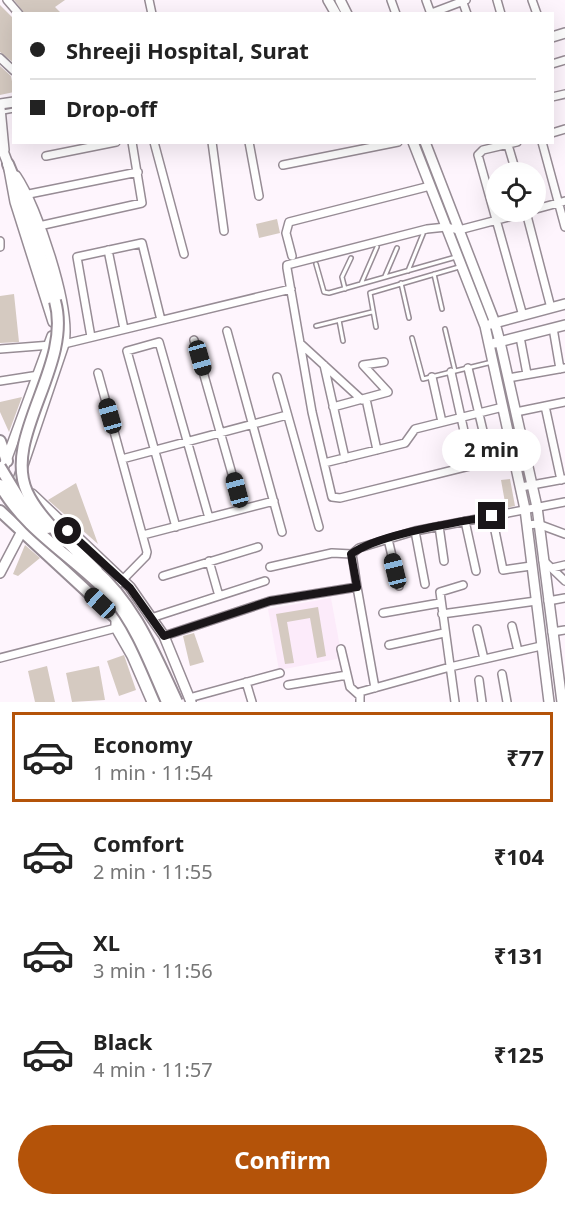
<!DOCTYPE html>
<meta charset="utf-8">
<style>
:root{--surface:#fff;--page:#f6f6f6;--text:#222;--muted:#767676;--line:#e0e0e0;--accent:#b45309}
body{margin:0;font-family:"Noto Sans",sans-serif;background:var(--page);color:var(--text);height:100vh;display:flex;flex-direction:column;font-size:22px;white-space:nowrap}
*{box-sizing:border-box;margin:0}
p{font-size:20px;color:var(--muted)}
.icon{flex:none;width:33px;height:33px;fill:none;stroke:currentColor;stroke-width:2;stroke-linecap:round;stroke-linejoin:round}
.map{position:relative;height:702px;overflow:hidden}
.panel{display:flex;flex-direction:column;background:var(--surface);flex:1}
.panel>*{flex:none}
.top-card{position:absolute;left:12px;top:12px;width:542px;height:132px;border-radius:0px;box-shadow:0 6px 24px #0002;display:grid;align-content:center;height:132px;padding:0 18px;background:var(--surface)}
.tools{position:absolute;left:486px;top:162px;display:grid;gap:12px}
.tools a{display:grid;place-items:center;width:60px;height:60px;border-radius:50%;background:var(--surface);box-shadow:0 6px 24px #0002;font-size:30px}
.end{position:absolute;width:27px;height:27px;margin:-14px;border:8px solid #1a1619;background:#fff;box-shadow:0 0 0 3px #fff}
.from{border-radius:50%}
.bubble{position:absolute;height:42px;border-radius:21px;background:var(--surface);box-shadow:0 6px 24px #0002;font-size:20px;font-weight:700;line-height:42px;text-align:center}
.car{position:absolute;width:18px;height:36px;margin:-18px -9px;border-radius:8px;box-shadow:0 0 4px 2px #0007;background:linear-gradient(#222 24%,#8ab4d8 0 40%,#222 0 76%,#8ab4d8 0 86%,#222 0)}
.top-card b{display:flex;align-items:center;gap:21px;height:57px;font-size:22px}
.top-card b+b{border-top:2px solid var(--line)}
.top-card i{width:15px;height:15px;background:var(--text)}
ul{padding:10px 0 0;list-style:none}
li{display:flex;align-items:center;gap:18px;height:90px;margin:0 12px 9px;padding:0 6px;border:3px solid transparent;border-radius:0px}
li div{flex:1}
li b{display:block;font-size:22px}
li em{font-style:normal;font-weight:700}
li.current{border-color:var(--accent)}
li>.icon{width:54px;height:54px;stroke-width:1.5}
.action{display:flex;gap:12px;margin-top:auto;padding:12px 18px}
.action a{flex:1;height:69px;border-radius:36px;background:var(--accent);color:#fff;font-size:24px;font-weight:700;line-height:69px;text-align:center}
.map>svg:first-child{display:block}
</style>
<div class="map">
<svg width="565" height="702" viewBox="0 0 565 702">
<rect width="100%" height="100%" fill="#fef5fd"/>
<!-- built -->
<path fill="#fcebfa" d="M331,598L342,658L279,670L268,609Z"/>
<!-- building -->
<path fill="#d5cac1" d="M14,0H65L55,7L62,14H25Z
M0,5L14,19V63L0,52Z
M0,66L11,76L14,92L0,95Z
M277,219L280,233L259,238L256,224Z
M14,294L19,342L0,343V296Z
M22,397L9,432L0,412V402Z
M510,479L515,506L506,508L501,480Z
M76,483L98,544L48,500Z
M25,545L40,558L18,576L13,574Z
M318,607L326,656L317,658L310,618L287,622L294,663L285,664L276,614Z
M194,633L204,662L190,666L183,636Z
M124,655L136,690L119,696L107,661Z
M47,666L55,702H35L28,671Z
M99,666L105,700L72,702L66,673Z"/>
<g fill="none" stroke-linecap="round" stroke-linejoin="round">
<!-- lane casing -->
<g stroke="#978c95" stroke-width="6">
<path id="lane" d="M3,112L14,110
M316,264L324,292L329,293L456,257
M408,271L423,234
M434,274L442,309
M385,276L397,248
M401,283L409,318
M361,284L377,247
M345,289L342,277L351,258
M339,320L343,341
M316,326L372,312
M376,327L370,293L459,267
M445,329L455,371
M412,338L423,379L492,362"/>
</g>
<!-- street casing -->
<g stroke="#978c95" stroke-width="10">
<path id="street" d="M7,0L19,14
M149,0L152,14
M391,0L396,14
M426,0L431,14
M462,0L467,14
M497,0L501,14
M532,0L537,14
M429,14L466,0
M0,58L14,71
M552,64L565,60
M552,97L565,94
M552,133L565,129
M154,142L184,254
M212,142L224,231
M249,142L259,196
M517,142L483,150L478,155L523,316
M542,142L565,227
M508,145L516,172
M46,156L116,142
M283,165L398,142
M29,194L138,172
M536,209L565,201
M526,212L551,308
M39,226L142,203L132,142
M0,241V247
M108,250L124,329
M292,256L286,233L289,222L430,186
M553,328L560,369
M227,331L282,532
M91,337L77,257L142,243L161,320
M520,337L527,374
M194,340L242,509
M302,345L362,400
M0,349L64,344L291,289
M324,365L345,458
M468,368L484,435
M451,372L466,440
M98,373L147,552L146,556L100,603
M277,377L319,527
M432,377L442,422
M508,378L565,368
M0,381L39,375
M366,399L377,450
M545,406L561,480
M333,407L388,392L363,365L384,362
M516,412L565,402
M514,455L340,498L332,497L312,412L287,268V265L427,229L446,227L459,230L528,212
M122,459L287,415
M324,463L405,443L415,429L503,407
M521,487L565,479
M492,516L503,570L531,566
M465,521L476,571
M527,525L538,524L565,534
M439,526L444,561
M176,527L127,351L159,342L209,518
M415,531L425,584
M143,535L274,501
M388,539L399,586
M543,560L565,581
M209,561L219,596
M270,567L332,553L352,554
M552,568L565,565
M163,576L258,547
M357,587L375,688
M548,601L565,598
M383,613L440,603
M442,614L536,601
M151,618L265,581
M512,626L518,651
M477,629L484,659
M552,632L565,630
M164,636L270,601L357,587L352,554L359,548L415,531L565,502
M389,645L444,633
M341,649L350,687L360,696
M0,658L116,628
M502,674L507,702
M479,680L482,702
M246,682L252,702
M288,685L347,675
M189,698L280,673
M360,702V692L450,667L541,646
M455,702L440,592L463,585"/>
</g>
<!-- secondary casing -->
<g stroke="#978c95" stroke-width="12">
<path id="secondary" d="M328,0L336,14
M340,0L347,14
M552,37L565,33
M0,104L14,102
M0,108L4,150
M413,142L485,326L525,509L549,702
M425,142L495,323L500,342L537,507L562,702
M0,143L8,164L15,202L53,322
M16,176C37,207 71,307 64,344L18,480
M491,324L565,304
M495,343L565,325
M0,477L52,336
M32,494L130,587L164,636L191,702
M0,573L22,531
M116,618V628L132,656L152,702"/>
</g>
<!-- primary casing -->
<g stroke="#978c95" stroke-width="14">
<path id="primary" d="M8,164L23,200L55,301
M0,441L7,461
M0,511L116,618L143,666L159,702"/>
</g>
<!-- lane -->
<use href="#lane" stroke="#fff" stroke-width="3"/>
<!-- street -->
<use href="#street" stroke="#fff" stroke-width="7"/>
<!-- secondary -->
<use href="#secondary" stroke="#fff" stroke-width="9"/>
<!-- primary -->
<use href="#primary" stroke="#fff" stroke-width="10"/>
<!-- primary-bridge casing -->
<g stroke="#978c95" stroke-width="14" stroke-linecap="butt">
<path id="primary-bridge" d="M55,301C73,365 2,437 27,492C41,522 74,547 97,571
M0,467L20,500L48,528
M0,485C26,532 76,558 111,596C137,626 151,666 167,702
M93,568C135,604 154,653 177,702"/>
</g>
<!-- primary-bridge -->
<use href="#primary-bridge" stroke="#fff" stroke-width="10"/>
</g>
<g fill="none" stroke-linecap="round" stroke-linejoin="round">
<!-- route -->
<path stroke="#1a1619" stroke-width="8" d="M68,531L130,588L164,636L270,601L357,587L351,554C380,533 456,523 492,516"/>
</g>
</svg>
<div class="tools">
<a><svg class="icon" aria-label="locate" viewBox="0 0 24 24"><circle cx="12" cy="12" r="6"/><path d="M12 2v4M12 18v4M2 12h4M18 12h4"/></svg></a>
</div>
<i class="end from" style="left:68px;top:531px"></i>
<i class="end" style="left:492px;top:516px"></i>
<div class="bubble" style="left:442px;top:429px;width:99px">2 min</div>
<i class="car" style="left:200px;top:358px;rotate:164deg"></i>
<i class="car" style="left:110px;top:416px;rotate:344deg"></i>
<i class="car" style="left:237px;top:490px;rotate:345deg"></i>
<i class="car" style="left:395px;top:571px;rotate:346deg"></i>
<i class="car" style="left:100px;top:603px;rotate:313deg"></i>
<div class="top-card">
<b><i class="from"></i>Shreeji Hospital, Surat</b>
<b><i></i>Drop-off</b>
</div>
</div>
<section class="panel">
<ul>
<li class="current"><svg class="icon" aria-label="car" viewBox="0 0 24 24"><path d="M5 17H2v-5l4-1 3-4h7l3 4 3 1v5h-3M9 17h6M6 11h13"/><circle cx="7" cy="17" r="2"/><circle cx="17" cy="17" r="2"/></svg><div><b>Economy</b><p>1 min · 11:54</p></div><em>₹77</em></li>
<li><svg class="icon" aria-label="car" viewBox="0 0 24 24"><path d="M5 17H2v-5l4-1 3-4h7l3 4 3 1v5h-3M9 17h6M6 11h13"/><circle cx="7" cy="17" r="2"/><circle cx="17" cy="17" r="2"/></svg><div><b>Comfort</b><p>2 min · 11:55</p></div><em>₹104</em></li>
<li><svg class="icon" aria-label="car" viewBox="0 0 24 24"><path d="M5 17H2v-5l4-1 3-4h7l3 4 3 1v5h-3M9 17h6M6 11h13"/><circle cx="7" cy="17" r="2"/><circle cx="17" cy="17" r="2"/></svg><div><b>XL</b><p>3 min · 11:56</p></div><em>₹131</em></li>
<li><svg class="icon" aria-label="car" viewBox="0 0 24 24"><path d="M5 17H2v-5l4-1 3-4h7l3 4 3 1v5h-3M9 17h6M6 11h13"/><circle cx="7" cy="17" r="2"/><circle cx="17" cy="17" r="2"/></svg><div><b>Black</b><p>4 min · 11:57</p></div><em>₹125</em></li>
</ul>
<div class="action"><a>Confirm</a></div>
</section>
